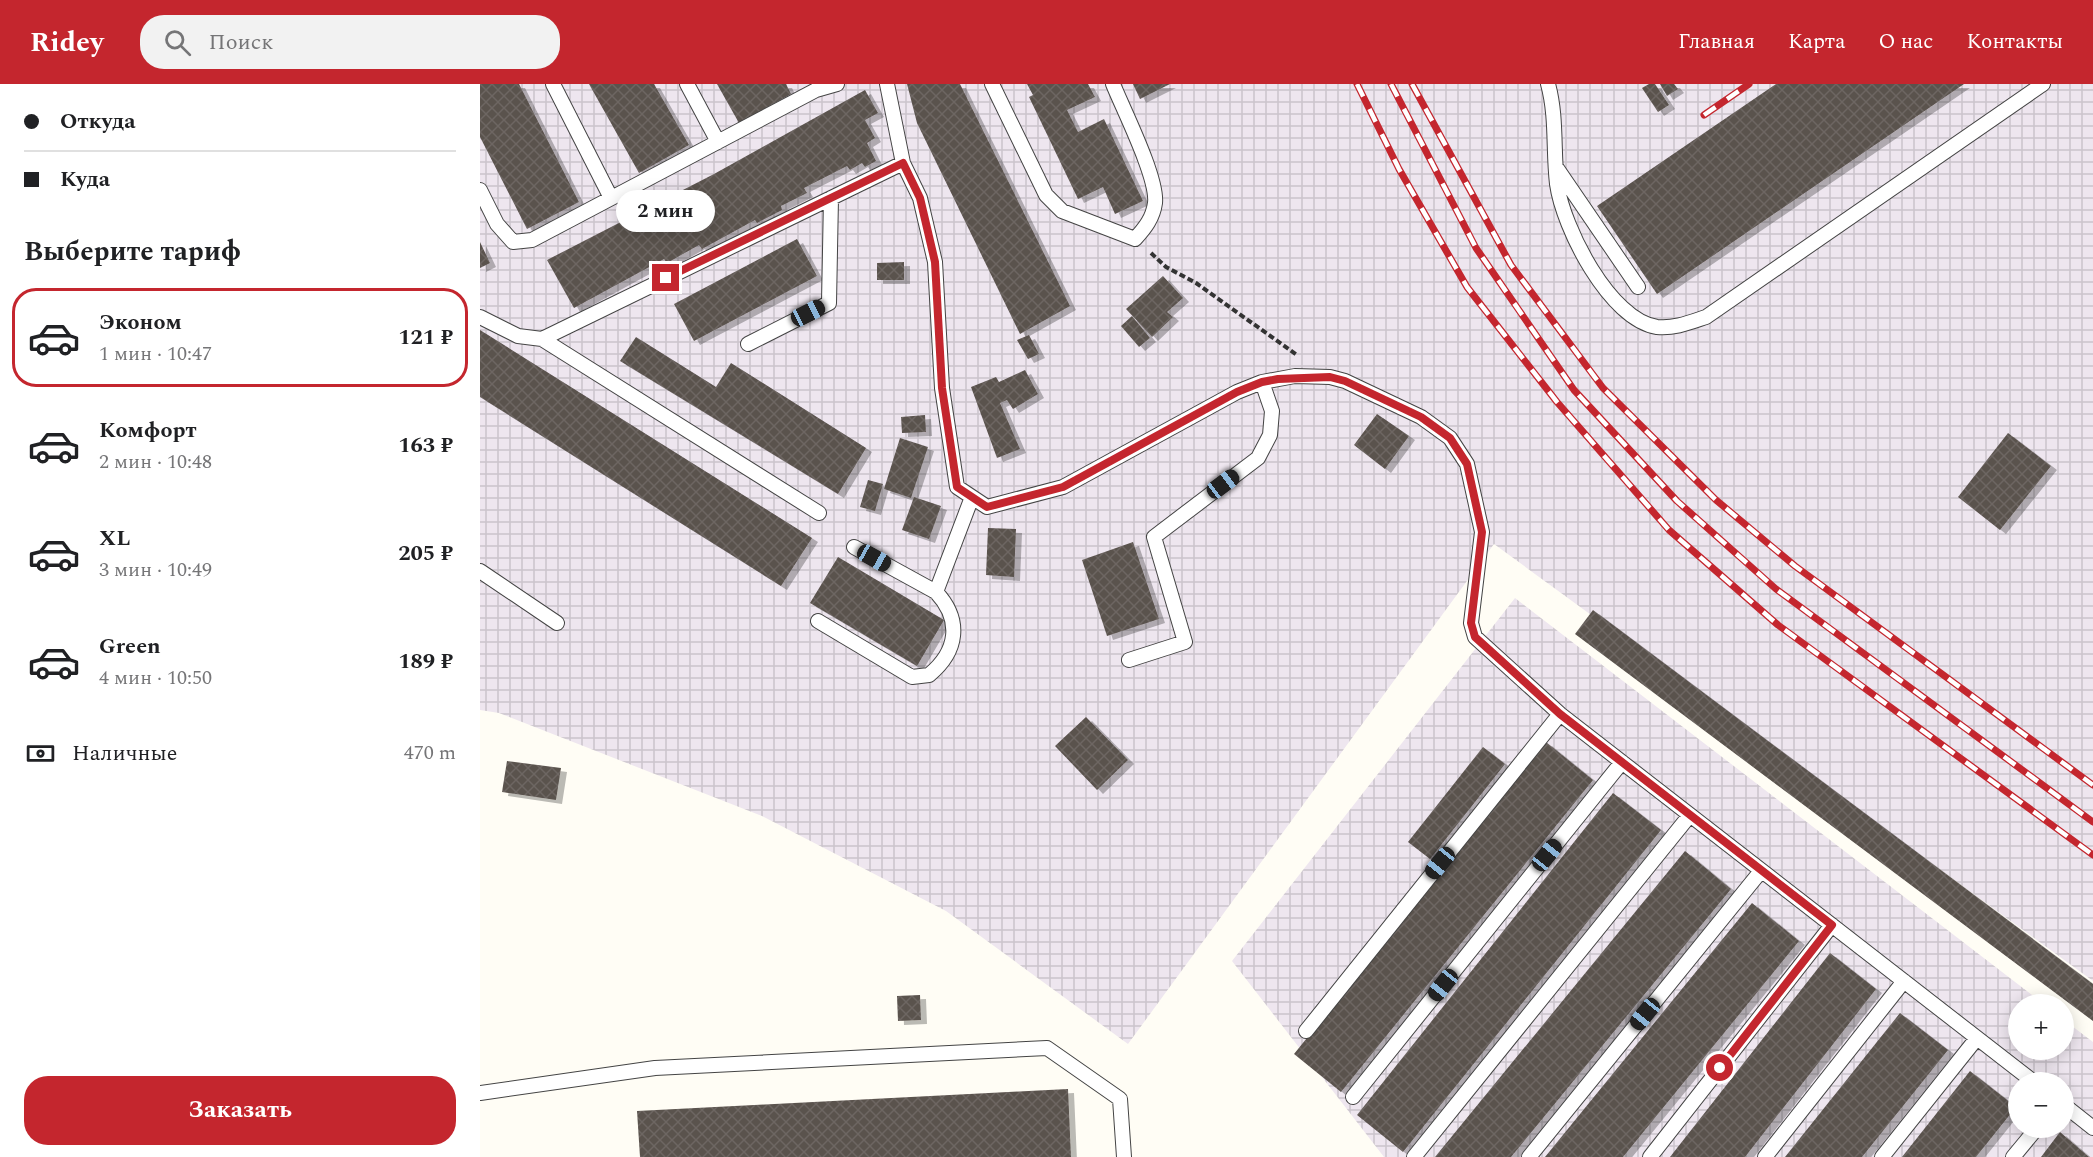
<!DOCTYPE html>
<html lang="ru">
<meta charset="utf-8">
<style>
:root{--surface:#fff;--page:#f2f2f2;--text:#202124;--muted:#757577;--line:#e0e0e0;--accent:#c4262e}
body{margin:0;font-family:Spectral,serif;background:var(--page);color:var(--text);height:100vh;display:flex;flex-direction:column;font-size:22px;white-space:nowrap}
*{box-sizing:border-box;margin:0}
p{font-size:20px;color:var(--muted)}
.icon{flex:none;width:33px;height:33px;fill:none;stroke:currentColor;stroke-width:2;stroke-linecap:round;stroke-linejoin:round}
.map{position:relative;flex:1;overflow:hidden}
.details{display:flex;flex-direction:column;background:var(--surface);width:480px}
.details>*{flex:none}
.hud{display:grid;align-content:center;height:132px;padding:0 24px;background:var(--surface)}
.tools{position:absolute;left:1528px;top:910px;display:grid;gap:12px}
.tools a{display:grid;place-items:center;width:66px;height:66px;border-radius:50%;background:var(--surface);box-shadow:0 3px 15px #0003;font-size:30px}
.end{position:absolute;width:27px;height:27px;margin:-14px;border:8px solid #c4262e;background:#fff;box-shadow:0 0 0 3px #fff}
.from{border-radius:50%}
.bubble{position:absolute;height:42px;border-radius:21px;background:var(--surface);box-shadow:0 3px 15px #0003;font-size:20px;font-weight:700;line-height:42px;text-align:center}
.car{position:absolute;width:18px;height:36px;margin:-18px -9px;border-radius:8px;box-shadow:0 0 4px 2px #0007;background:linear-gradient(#222 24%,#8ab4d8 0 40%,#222 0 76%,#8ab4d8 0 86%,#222 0)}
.hud b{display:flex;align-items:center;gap:21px;height:57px;font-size:22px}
.hud b+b{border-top:2px solid var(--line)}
.hud i{width:15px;height:15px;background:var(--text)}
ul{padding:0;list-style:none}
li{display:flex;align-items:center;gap:18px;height:99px;margin:0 12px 9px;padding:0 12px;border:3px solid transparent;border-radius:24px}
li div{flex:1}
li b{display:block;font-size:22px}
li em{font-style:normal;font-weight:700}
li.selected{border-color:var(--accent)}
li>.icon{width:54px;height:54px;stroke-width:1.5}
h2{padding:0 24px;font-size:27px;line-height:72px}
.pay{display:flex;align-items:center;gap:15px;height:66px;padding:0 24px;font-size:22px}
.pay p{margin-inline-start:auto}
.cta{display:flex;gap:12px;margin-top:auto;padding:12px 24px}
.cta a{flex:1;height:69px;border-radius:24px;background:var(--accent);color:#fff;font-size:24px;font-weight:700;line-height:69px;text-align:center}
header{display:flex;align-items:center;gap:36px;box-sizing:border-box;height:84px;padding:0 30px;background:var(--accent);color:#fff}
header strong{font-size:28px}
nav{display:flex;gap:33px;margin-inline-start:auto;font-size:21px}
.search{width:420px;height:54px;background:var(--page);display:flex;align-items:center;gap:15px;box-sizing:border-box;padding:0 21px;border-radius:24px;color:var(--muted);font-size:22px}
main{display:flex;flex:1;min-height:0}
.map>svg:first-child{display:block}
</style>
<header>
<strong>Ridey</strong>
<div class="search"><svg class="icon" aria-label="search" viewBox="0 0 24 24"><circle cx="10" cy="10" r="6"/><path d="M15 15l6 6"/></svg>Поиск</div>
<nav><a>Главная</a><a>Карта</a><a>О нас</a><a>Контакты</a></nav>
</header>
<main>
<section class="details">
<div class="hud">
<b><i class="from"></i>Откуда</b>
<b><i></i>Куда</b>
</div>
<h2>Выберите тариф</h2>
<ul>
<li class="selected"><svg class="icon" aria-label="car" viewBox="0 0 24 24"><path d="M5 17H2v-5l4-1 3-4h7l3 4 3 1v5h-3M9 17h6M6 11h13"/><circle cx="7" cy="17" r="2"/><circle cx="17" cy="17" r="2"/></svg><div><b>Эконом</b><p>1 мин · 10:47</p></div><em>121 ₽</em></li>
<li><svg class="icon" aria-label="car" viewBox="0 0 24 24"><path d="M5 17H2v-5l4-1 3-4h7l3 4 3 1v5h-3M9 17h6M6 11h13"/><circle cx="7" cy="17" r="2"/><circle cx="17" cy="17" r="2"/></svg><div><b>Комфорт</b><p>2 мин · 10:48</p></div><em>163 ₽</em></li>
<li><svg class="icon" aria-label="car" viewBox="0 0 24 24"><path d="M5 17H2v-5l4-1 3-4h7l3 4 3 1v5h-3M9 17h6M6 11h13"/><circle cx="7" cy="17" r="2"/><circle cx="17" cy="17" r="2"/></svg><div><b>XL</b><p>3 мин · 10:49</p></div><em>205 ₽</em></li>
<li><svg class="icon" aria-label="car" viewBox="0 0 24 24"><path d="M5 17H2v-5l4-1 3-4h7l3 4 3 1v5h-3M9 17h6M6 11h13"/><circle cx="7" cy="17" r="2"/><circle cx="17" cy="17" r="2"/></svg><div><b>Green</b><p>4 мин · 10:50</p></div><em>189 ₽</em></li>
</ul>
<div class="pay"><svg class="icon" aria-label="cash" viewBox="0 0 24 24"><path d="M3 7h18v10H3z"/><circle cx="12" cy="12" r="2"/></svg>Наличные<p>470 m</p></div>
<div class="cta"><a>Заказать</a></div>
</section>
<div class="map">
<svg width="1613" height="1073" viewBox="0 0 1613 1073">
<defs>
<pattern id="industrial-grid" width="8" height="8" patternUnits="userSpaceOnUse" patternTransform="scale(1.5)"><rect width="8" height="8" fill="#eee6ef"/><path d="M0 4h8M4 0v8" fill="none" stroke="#cbc4cc"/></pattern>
<pattern id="building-cross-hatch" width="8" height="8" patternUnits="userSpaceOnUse" patternTransform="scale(1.5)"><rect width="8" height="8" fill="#5a524d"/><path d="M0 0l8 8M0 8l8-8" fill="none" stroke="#6d6662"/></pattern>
<filter id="shadow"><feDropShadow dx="6" dy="4" stdDeviation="0" flood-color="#0004"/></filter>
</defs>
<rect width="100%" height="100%" fill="#fffdf5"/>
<!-- industrial -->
<path fill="url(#industrial-grid)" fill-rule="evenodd" d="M0,0H1613V897L1014,460L648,960L466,827L282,732L19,629L0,626Z
M1035,514L1565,921H1539V966H1584V936L1613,958V1073H904L752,877ZM1539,999H1584V1044H1539Z"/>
<!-- building -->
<path fill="url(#building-cross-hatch)" filter="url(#shadow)" d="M0,0H39L99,118L47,145L0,53Z
M109,0H174L209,61L159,89Z
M237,0H306L311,10L259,39Z
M427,0H480L590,222L540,250L437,39Z
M547,0H608L615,13L587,26L598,48L624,35L663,117L635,130L623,103L598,115L549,13L553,11Z
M653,0H690L660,15Z
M1169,0H1175L1189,21L1178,28L1162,4Z
M1180,0H1194L1198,5L1187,12Z
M1296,0H1484L1177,210L1117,122Z
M385,6L398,29L385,36L395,54L387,59L396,77L385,83L382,79L370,86L367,82L324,104L327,109L301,122L302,126L277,139L275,136L222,165L219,161L187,179L184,175L94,224L67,176L234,90Z
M317,155L337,192L214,257L194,220Z
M0,158L10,179L0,184Z
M424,178V196H397V179Z
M683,192L703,214L687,228L693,233L672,253L646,225Z
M652,232L670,254L659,263L641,242Z
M0,246L332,454L301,502L0,313Z
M549,251L559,270L548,275L537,256Z
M156,253L236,303L251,279L386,364L358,410L140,277Z
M545,286L558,310L533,325L527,316L520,319L540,365L517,374L491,303L516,293L519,298Z
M897,330L929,352L905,385L874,361Z
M445,331L446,348L422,349L421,333Z
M1528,349L1571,382L1520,446L1478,413Z
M420,354L448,363L431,414L404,405Z
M388,396L403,400L395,427L380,423Z
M434,413L461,422L449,455L422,446Z
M508,444L536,445L534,493L506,491Z
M653,458L679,535L627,552L602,476Z
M358,473L464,536L437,582L330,519Z
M1113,526L1613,900V937L1095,550Z
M606,633L648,676L617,706L575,662Z
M1066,658L1113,696L861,1008L814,970Z
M1003,663L1025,680L950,775L928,758Z
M27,677L81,684L76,716L22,708Z
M1133,709L1181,746L923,1068L877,1031Z
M1205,767L1251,805L1031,1073H955Z
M1272,819L1319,857L1143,1073H1065Z
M1350,869L1396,905L1265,1073H1190Z
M440,911L441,936L418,937L417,912Z
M1420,929L1468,966L1382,1073H1305Z
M1490,987L1536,1023L1496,1073H1422Z
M588,1005L591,1073H160L157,1027Z
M1580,1048L1609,1073H1561Z"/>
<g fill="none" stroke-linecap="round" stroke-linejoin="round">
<!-- service casing -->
<g stroke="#444" stroke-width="16">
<path id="service" d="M73,0L131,114
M207,0L238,58
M407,0L423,79L440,114L455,178L462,304L477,403L507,423L583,403L757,308L782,298L815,292L850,293L865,297L941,333L970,354L987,380L1002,448L991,539L995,553L1080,630L1555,999
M512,0L566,111L582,127L655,155C665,144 673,134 675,119C678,94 643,25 633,0
M1068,0C1077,33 1073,66 1077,100C1083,144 1130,236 1177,243C1194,245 1211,238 1226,233L1563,0
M1076,83L1158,203
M0,106L17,140L33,158L52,156L336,6L357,0
M0,233L38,252L62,255
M268,260L349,219L351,114
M339,429L62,255L423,79
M374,463L456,508
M0,487L77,539
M338,537L432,593L449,591C478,567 482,536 456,508L492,413
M649,576L705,558L674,453L778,374L790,351L792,327L782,298
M826,947L1080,630
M0,1009L175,984L567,964L640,1015L644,1073
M873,1013L1142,678
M1584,1021L1613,1044
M934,1073L1210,731
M1049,1073L1281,787
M1170,1073L1352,841
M1285,1073L1424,897
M1402,1073L1497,954
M1533,1073L1557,1044"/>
</g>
<!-- path -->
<path stroke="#333" stroke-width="4" stroke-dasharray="6 3" stroke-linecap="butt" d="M671,169L686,183L716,199L817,271"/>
<!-- service -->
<use href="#service" stroke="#fff" stroke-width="14"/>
<!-- rail casing -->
<g stroke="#c4262e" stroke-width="7">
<path id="rail" d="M877,0L919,85L987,203L1077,318L1189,446L1298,541L1613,771
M911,0L996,164L1094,306L1197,417L1296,505L1613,738
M932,0L1031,181L1123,304L1236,416L1315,482L1613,701
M1224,31L1269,0"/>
</g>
<!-- rail -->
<use href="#rail" stroke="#fff" stroke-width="4.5" stroke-dasharray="14" stroke-linecap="butt"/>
</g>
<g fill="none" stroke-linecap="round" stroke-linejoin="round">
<!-- route -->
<path stroke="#c4262e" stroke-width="8" d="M186,194L423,79L440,114L455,178L462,304L477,403L507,423L583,403L757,308L782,298L798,295L850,293L865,297L941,333L970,354L987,380L1002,448L991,539L995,553L1080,630L1352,841L1240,984"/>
</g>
</svg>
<div class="tools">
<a>+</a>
<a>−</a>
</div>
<i class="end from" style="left:1240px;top:984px"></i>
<i class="end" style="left:186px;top:194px"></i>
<div class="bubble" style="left:136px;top:106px;width:99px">2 мин</div>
<i class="car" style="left:328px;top:229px;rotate:63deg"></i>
<i class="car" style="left:743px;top:400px;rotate:53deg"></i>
<i class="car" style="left:394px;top:474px;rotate:119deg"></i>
<i class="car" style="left:1067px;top:771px;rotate:39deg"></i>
<i class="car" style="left:960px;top:779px;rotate:219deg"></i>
<i class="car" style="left:963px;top:901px;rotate:219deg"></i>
<i class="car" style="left:1165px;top:930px;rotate:219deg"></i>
</div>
</main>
